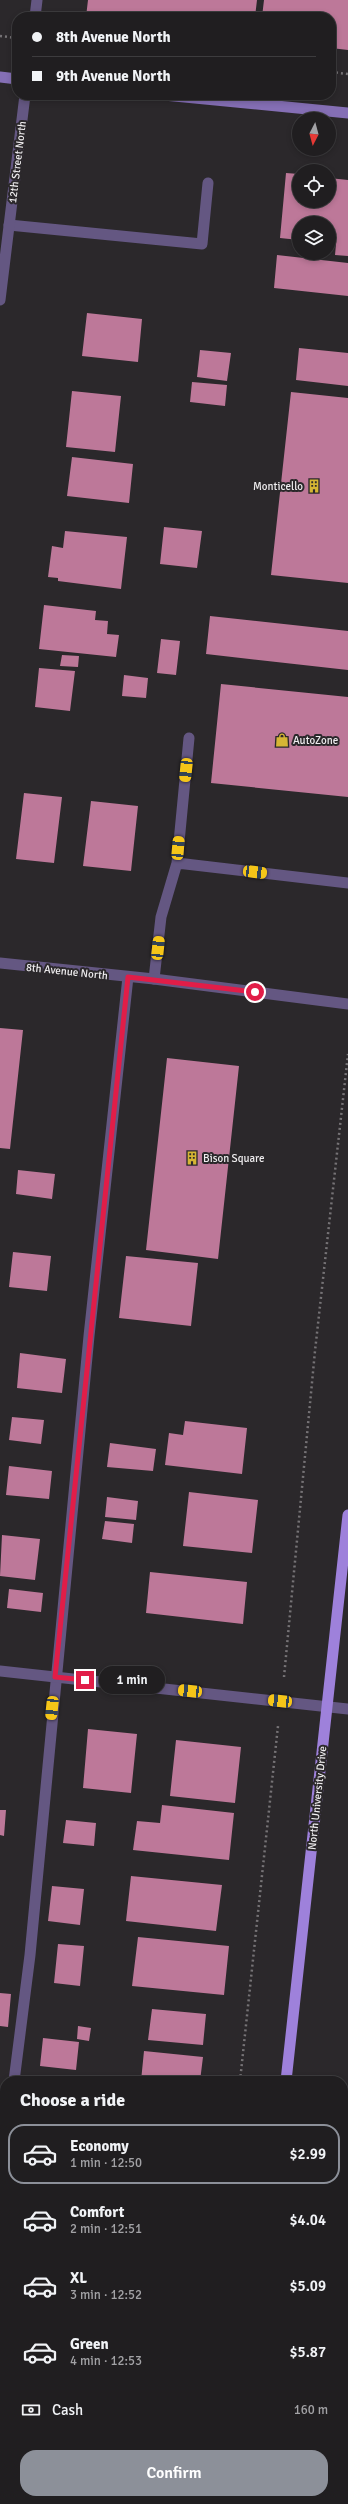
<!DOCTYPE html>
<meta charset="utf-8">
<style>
:root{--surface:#201e20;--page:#282729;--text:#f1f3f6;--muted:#a2a2a5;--line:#3d3c3e;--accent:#8c9099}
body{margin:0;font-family:Signika,sans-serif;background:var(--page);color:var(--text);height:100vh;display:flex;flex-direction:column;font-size:15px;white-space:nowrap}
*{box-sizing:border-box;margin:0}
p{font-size:13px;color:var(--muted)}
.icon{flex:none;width:22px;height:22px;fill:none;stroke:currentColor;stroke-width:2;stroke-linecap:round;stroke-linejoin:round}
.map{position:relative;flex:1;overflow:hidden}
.sheet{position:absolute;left:0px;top:2076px;width:348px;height:428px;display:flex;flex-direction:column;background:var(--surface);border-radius:16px 16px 0 0;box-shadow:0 2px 6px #0003,0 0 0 1px var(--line)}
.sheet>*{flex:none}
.hud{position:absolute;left:12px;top:12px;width:324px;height:88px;border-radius:16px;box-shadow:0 2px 6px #0003,0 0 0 1px var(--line);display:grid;align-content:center;height:88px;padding:0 20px;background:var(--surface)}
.needle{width:26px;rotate:186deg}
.controls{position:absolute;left:292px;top:112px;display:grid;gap:8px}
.controls a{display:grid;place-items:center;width:44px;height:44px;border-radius:50%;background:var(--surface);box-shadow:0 2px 6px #0003,0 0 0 1px var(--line);font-size:20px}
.end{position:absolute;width:18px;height:18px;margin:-9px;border:5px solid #e11d48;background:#fff;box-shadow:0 0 0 2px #fff}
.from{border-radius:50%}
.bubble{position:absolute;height:28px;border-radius:14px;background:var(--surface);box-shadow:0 2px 6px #0003,0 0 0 1px var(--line);font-size:13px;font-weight:600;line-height:28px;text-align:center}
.car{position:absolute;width:12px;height:24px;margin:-12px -6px;border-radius:5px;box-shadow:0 0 3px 1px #0007;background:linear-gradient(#f5c518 24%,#345 0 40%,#f5c518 0 76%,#345 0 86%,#f5c518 0)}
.hud b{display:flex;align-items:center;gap:14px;height:38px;font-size:15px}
.hud b+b{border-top:1px solid var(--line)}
.hud i{width:10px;height:10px;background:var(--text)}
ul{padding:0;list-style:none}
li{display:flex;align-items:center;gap:12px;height:60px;margin:0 8px 6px;padding:0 12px;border:2px solid transparent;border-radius:16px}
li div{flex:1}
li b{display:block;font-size:15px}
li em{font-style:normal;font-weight:600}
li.selected{border-color:var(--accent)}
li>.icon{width:36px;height:36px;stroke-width:1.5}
h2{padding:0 20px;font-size:18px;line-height:48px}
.pay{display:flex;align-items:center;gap:10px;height:44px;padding:0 20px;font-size:15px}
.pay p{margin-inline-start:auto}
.cta{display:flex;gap:8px;margin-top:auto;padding:8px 20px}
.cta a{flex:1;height:46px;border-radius:16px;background:var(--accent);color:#fff;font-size:16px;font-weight:600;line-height:46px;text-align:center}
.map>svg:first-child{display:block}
</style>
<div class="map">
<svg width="348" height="2504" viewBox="0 0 348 2504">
<rect width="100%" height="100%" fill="#2b282b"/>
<!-- building -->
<path fill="#bd7899" d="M88,0H257L255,17H86Z
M264,0H348V50L331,48V17H262Z
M286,173L299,174V201H329V178L348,180V256L335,255L336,244L329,243V223H299V240L280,238Z
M277,255L348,263V296L274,288Z
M87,313L142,319L138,362L82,356Z
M299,348L348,353V386L296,380Z
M200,350L231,353L227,381L197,377Z
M192,382L227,385L225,406L190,402Z
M72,391L121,396L115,452L66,447Z
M291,392L348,398V583L271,575Z
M72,457L133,464L129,503L67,496Z
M164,527L202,531L197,568L160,564Z
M65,531L127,537L121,589L58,581V578L48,577L52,546L63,548Z
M44,605L96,611L95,620L108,621L107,634L119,635L116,657L39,649Z
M210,616L348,631V670L206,654Z
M161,639L180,641L176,675L157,673Z
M62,655L79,656L78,667L60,666Z
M39,668L75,671L70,711L35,707Z
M124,675L148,678L146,698L122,696Z
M221,684L348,697V797L211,783Z
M24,793L62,797L54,863L16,859Z
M91,801L138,806L131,871L83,866Z
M0,1028L23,1030L10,1149L0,1148Z
M167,1058L239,1066L218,1259L146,1250Z
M18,1170L55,1174L52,1199L16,1194Z
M13,1252L51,1256L47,1291L9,1287Z
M126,1256L198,1263L191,1326L119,1318Z
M20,1353L66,1359L62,1393L17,1388Z
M12,1417L44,1420L41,1444L9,1440Z
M185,1421L247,1428L242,1474L165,1465L169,1433L183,1435Z
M110,1443L156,1449L153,1471L107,1467Z
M9,1466L52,1471L49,1499L6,1495Z
M189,1492L258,1500L252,1553L183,1546Z
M107,1497L138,1501L136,1520L105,1517Z
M105,1521L134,1524L132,1543L102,1539Z
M2,1535L40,1539L35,1580L0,1576Z
M150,1572L247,1582L243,1624L146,1613Z
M9,1589L43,1593L41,1612L7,1608Z
M88,1729L137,1734L131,1793L83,1788Z
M176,1740L241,1747L235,1803L170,1796Z
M162,1805L234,1813L229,1860L133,1850L137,1821L160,1823Z
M0,1810H6L4,1836L0,1835Z
M66,1820L96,1823L94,1846L63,1843Z
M131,1876L222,1885L216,1931L126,1921Z
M52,1886L84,1889L80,1925L48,1921Z
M138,1937L229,1946L224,1995L132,1986Z
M58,1944L84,1946L80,1986L54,1983Z
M0,1993L11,1994L8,2027L0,2026Z
M152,2009L206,2014L203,2045L148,2040Z
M78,2026L91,2028L89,2041L77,2039Z
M43,2038L79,2042L76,2070L40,2066Z
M144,2051L203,2057L200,2081H141Z
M347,2337H348V2374L343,2373Z
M0,2390H5V2432L0,2431Z
M347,2431H348V2454H345Z
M343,2490H348V2504H335L336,2499H343Z
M72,2499H138V2504H72Z"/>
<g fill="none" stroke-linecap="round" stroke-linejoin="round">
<!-- path -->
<path stroke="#767376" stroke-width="2.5" stroke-dasharray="2 3" stroke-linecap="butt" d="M0,36L17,38
M331,72L348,74
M284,1677L315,1351L348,1054
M240,2081L278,1726
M193,2504V2499"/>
<!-- service -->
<path stroke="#645782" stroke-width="11" d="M9,225L202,244L208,183
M177,863L189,738
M154,979L161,917L177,863L348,883
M14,2081L30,1955L89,1336L128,977
M0,2201L5,2159"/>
<!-- minor -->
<path stroke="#645782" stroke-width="11" d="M35,17L37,0
M0,300L25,95
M0,963L154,979L348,1004
M0,1671L348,1709
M0,2210H5
M343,2261L348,2262"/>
<!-- secondary -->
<path stroke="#856fb5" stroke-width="11" d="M0,77L17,79
M164,95L348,113"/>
<!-- primary -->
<path stroke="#9e81db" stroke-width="11" d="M286,2081L348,1515
M238,2504V2499"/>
</g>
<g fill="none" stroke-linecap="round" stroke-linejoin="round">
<!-- route -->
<path stroke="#e11d48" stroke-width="5" d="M85,1680L55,1677L128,977L255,992"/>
</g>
<!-- icons -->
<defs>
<g id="building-bare" transform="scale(1.08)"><path d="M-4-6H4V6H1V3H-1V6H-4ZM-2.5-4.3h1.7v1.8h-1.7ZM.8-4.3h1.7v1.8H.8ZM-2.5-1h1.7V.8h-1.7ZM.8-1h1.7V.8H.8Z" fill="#d5b534" stroke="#2b282b" stroke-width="2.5" paint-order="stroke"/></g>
<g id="shop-bare" transform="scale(1.08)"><path d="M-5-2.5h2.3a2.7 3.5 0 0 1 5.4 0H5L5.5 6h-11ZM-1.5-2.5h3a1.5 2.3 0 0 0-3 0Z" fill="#d5b534" stroke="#2b282b" stroke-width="2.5" paint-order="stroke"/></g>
</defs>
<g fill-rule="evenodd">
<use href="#building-bare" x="314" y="486"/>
<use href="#shop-bare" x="282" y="740"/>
<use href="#building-bare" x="192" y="1158"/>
</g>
<g text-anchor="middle" stroke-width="4" stroke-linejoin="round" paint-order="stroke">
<!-- street labels -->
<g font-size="11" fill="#efedef" stroke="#2b282b">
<text transform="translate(17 162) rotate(-83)" y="4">12th Street North</text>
<text transform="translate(67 971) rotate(6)" y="4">8th Avenue North</text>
<text transform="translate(317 1798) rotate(-84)" y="4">North University Drive</text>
</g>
<!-- poi labels -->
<g font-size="11" fill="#efedef" stroke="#2b282b" text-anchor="start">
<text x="303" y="490" text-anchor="end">Monticello</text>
<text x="293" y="744">AutoZone</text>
<text x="203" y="1162">Bison Square</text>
</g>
</g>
</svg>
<div class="controls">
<a><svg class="needle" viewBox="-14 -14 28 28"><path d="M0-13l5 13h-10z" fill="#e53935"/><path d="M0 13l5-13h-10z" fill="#a2a2a5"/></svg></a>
<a><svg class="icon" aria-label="locate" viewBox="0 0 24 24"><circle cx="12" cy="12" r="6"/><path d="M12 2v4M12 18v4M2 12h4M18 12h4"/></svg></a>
<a><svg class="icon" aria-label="layers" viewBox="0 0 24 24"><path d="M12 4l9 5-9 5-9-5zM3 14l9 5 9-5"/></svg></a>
</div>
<i class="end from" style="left:255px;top:992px"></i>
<i class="end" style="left:85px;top:1680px"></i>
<div class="bubble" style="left:99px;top:1666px;width:66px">1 min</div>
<i class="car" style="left:186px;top:770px;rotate:186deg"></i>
<i class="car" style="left:178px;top:848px;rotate:5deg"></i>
<i class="car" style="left:255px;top:872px;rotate:97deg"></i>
<i class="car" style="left:158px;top:948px;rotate:6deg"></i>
<i class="car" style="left:190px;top:1691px;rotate:276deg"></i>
<i class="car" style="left:280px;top:1701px;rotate:276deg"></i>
<i class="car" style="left:52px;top:1708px;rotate:186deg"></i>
<div class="hud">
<b><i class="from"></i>8th Avenue North</b>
<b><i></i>9th Avenue North</b>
</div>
<section class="sheet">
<h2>Choose a ride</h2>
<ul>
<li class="selected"><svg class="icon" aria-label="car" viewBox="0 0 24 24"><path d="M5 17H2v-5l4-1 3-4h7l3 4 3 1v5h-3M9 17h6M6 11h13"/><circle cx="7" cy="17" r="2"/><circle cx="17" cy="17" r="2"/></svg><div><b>Economy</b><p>1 min · 12:50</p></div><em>$2.99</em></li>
<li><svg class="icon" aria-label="car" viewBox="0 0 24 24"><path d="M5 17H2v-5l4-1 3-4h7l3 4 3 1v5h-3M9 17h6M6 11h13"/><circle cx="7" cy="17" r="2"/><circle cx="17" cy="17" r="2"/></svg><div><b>Comfort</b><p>2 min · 12:51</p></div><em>$4.04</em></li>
<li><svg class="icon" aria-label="car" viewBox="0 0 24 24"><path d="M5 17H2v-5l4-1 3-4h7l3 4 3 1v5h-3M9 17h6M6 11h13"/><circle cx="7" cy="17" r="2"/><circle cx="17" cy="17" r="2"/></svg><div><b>XL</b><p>3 min · 12:52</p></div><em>$5.09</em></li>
<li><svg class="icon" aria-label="car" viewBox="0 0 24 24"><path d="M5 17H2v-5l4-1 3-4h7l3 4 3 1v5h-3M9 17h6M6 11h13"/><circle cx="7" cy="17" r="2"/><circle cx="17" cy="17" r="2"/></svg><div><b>Green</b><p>4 min · 12:53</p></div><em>$5.87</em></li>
</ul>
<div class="pay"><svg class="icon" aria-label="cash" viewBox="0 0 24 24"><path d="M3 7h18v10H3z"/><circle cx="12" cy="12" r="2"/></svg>Cash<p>160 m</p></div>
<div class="cta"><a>Confirm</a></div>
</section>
</div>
